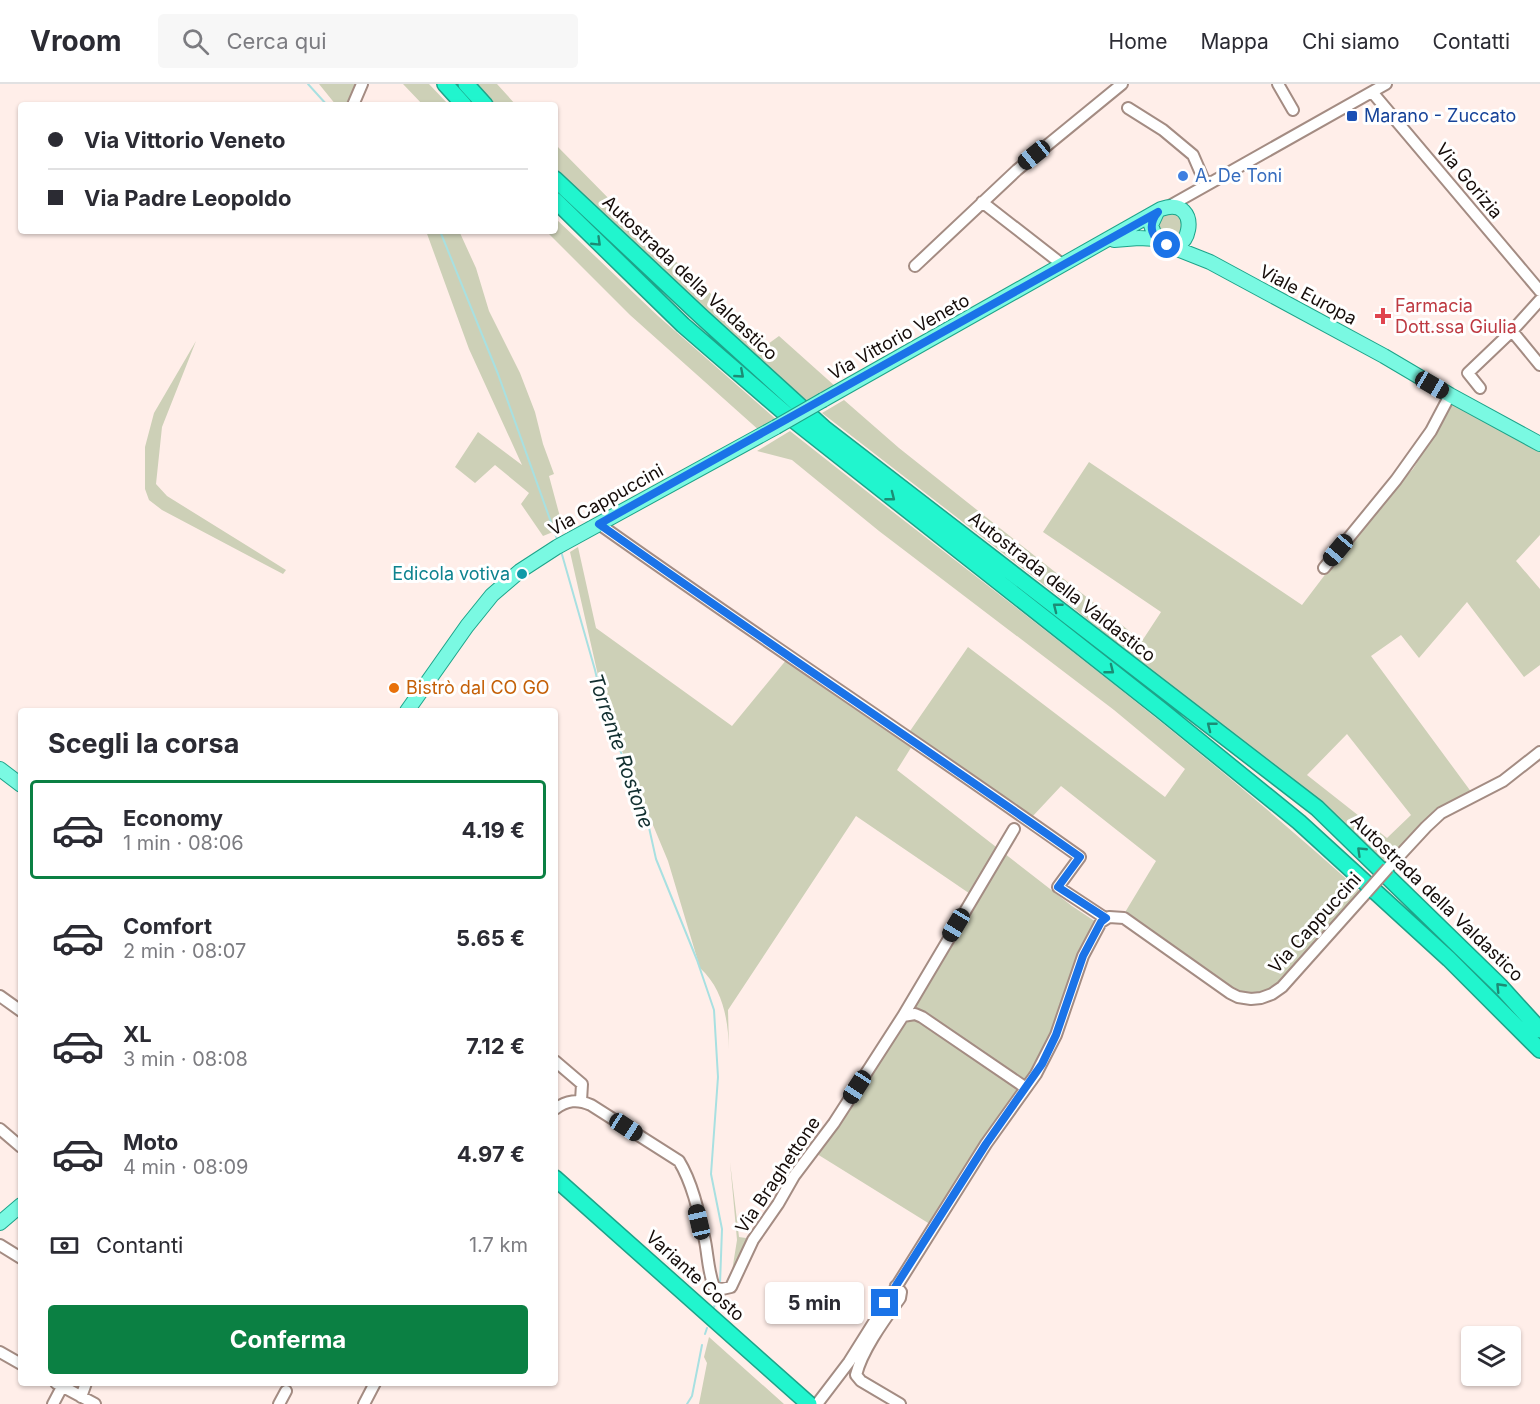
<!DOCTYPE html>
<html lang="it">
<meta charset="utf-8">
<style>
:root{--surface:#fff;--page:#f7f7f7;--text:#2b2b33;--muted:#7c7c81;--line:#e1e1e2;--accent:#0b8043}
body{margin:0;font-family:Inter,sans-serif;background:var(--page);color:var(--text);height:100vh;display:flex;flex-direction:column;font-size:22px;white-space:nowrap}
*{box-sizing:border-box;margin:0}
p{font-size:20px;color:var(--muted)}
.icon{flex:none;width:33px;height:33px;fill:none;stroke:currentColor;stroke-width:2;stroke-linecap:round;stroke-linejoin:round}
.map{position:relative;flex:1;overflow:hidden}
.panel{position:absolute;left:18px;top:624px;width:540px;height:678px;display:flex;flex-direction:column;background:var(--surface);border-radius:6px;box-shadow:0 2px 4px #0004}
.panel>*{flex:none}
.guide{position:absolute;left:18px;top:18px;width:540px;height:132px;border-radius:6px;box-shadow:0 2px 4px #0004;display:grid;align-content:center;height:132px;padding:0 30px;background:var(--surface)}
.buttons{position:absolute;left:1461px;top:1242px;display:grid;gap:12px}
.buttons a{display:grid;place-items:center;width:60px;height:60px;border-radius:6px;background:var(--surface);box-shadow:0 2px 4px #0004;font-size:30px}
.end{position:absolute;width:27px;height:27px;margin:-14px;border:8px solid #1a73e8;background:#fff;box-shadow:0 0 0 3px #fff}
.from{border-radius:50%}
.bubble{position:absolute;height:42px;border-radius:6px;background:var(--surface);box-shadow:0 2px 4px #0004;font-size:20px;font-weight:700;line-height:42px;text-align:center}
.car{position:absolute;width:18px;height:36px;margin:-18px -9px;border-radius:8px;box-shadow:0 0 4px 2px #0007;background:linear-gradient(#222 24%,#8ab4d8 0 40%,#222 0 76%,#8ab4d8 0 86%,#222 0)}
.guide b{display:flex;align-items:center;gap:21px;height:57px;font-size:22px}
.guide b+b{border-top:2px solid var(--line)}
.guide i{width:15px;height:15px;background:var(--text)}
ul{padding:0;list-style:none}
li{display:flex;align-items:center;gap:18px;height:99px;margin:0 12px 9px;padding:0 18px;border:3px solid transparent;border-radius:6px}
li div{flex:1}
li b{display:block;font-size:22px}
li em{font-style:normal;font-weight:700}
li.on{border-color:var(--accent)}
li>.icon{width:54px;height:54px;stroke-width:1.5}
h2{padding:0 30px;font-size:27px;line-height:72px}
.pay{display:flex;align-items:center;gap:15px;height:66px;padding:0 30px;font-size:22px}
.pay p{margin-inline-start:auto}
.action{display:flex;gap:12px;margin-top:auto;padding:12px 30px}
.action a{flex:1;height:69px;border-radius:6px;background:var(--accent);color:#fff;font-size:24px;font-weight:700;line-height:69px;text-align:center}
header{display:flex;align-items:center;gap:36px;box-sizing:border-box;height:84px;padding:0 30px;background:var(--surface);border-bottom:2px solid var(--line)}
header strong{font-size:28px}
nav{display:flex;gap:33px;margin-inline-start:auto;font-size:21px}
.search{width:420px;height:54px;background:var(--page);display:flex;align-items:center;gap:15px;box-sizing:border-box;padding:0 21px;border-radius:6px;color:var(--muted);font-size:22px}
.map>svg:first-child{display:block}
</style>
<header>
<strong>Vroom</strong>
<div class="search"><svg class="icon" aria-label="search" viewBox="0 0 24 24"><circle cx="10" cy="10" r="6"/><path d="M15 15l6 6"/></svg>Cerca qui</div>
<nav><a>Home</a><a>Mappa</a><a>Chi siamo</a><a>Contatti</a></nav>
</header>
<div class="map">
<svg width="1540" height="1320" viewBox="0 0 1540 1320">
<rect width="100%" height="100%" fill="#ffeee9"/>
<!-- green -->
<path fill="#cdd0b7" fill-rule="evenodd" d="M319,0H364L358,21H336Z
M403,0H429L449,21H423Z
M477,0H497L516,21H496Z
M555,60L620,126L722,220L768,260L779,252L836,303L810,319C722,244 636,166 555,84Z
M1172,127L1184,134L1181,154L1164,157L1155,140L1158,133Z
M555,134L658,232L778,337L761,348L630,231L546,147H555Z
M426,147H459L460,149L476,184L489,227L520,289L535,328L543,360L554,390L549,392L563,444L543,452L521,420L529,409L495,381L475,399L455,383L478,348L522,381L469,265Z
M196,257L162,343L156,400L167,412L286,486L283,490L162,426L149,416L145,405V363L154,329Z
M844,316L899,364L1142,557L1161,528L1043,448L1089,378L1302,521L1371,430L1413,385L1452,320L1540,368V451L1516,477L1540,505V581L1524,593L1467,518L1419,574L1401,551L1371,572L1472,709L1454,718L1386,785L1185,615L1061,514L822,329ZM1347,650L1411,731L1387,754L1307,691Z
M790,347C982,500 1182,645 1363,810L1287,895L1265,910L1244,912L1124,830L1156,777L1061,702L1032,733L910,647L968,563L1165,713L1185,685L1114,626L879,447L792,376L757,367Z
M578,463L596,544L732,642L787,575L912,662L897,686L1072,822L1096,838L1047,965L933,1142L817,1070L979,816L856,732L728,926L729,965C728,935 723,905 700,884L668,777L607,631L570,468Z
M730,1078L739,1153L746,1154L760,1150L729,1206L737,1156Z
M709,1253L784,1320H699L707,1279L704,1273Z"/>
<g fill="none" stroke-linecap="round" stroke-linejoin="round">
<!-- stream -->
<path stroke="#a8e0e1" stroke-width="2" d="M308,0L327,21
M440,147L498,290L557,455
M561,467L595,586L605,629L646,730L656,775L697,876L714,926L718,993L711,1090L722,1145L720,1200
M714,1223L716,1217
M705,1250L707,1244
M687,1320L692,1312L702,1261"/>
<!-- minor casing -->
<g stroke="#a48c83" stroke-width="14">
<path id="minor" d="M1278,0L1293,26
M1372,8L1540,207
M353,21L362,0
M1128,24L1163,46L1193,71L1206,101
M982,118L1063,181
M1166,124L1386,0
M915,182L1017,86L1122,0
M1512,247L1540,281
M1480,304L1468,289L1512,247L1540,216
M599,440C758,553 921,660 1080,773L1058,803L1105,834
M1324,484L1396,396L1431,347L1450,311
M1388,784L1426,743L1441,729L1503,697L1540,668
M0,912L21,927
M903,932L1014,745
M555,977L582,1000L581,1017
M555,1025C567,1016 577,1015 591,1021L679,1077C693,1100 699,1130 705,1157C708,1172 708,1187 714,1203L722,1205L731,1203L753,1156L778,1120L794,1092L834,1039L903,932L915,930L922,933L1026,1004
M0,1045L21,1063
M0,1161L21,1174
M896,1202L901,1208L900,1214C885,1235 862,1266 856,1291L861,1297L900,1320
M0,1268L21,1280
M56,1299L95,1320
M81,1313L86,1299
M53,1320L62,1303
M279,1320L286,1307
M364,1320L375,1299
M817,1320L849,1278L986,1060L1036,990L1056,951L1083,872L1101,838L1109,833L1124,834L1230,909L1238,913L1251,915L1261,914L1272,910L1282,903L1366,809"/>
</g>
<!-- major casing -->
<g stroke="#1da389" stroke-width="16">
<path id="major" d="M1114,156L1139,154L1156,155
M1167,161L1210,178L1384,272L1450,311L1540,360
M823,316L1161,125C1205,109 1191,186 1156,155L1151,141L1157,128
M407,627L467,542L492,511L520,487L557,463L776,343
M0,685L21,701
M0,1139L21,1121"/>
</g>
<!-- highway casing -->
<g stroke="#1da389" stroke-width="18">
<path id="highway" d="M445,0L464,21
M466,0L485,21
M555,95L702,233L825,345L1317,724L1501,903L1540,946
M555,116L683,241L786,330L1161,626L1299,738L1449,875L1540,966
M555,1094L809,1320"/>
</g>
<!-- minor -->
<use href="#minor" stroke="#fff" stroke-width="10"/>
<!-- major -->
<use href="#major" stroke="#7af9e2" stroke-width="14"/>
<!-- highway -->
<use href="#highway" stroke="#21f5ce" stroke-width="15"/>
<!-- minor-bridge casing -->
<g stroke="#a48c83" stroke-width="14" stroke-linecap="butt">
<path id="minor-bridge" d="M1366,809L1388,784"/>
</g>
<!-- major-bridge casing -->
<g stroke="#1da389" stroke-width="16" stroke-linecap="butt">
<path id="major-bridge" d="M776,343L823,316"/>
</g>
<!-- minor-bridge -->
<use href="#minor-bridge" stroke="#fff" stroke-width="10"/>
<!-- major-bridge -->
<use href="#major-bridge" stroke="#7af9e2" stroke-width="14"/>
</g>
<!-- one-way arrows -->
<defs><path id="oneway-chevron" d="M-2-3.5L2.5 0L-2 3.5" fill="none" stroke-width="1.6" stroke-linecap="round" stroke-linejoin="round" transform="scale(1.5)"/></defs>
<g stroke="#1c8c75">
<use href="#oneway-chevron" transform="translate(597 158) rotate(44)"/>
<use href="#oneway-chevron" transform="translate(740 290) rotate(41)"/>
<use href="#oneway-chevron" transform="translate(891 413) rotate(38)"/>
<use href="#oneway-chevron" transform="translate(1057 523) rotate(-142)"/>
<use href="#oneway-chevron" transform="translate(1110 586) rotate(38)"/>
<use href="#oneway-chevron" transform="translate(1211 642) rotate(-142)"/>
<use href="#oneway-chevron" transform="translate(1361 767) rotate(-136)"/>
<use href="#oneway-chevron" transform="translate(1500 903) rotate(-134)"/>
</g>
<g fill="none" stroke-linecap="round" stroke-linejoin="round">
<!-- route -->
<path stroke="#1a73e8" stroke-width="8" d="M885,1219L986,1060L1042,980L1056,951L1083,872L1101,838L1106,834L1058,803L1080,773C921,661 758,553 599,440L1158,128C1147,141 1151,156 1167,161"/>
</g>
<!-- markers -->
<rect fill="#1a4fb4" stroke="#fff" stroke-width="2" x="1346" y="26" width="12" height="12" rx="3"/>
<circle fill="#3f7fe0" stroke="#fff" stroke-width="2" cx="1183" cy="92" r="6"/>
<path fill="#e0444e" stroke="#fff" stroke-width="2" d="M1380 223h6v6h6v6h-6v6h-6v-6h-6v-6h6z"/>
<circle fill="#0f9aa8" stroke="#fff" stroke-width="2" cx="522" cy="490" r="6"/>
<circle fill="#e8710a" stroke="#fff" stroke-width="2" cx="394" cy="604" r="6"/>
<g text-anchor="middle" stroke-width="6" stroke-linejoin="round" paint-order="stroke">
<!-- transit labels -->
<g font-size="18" fill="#164399" stroke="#fff" text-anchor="start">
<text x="1364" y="38">Marano - Zuccato</text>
</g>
<!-- shop labels -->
<g font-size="18" fill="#366cbe" stroke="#fff" text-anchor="start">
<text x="1195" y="98">A. De Toni</text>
</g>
<!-- street labels -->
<g font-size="18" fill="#150c09" stroke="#fff">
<text transform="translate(1469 97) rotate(50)" y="6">Via Gorizia</text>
<text transform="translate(690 194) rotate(43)" y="6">Autostrada della Valdastico</text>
<text transform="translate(1308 211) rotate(28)" y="6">Viale Europa</text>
<text transform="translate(899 253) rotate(-29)" y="6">Via Vittorio Veneto</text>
<text transform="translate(606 416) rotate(-29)" y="6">Via Cappuccini</text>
<text transform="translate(1062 503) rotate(38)" y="6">Autostrada della Valdastico</text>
<text transform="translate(1437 814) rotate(44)" y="6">Autostrada della Valdastico</text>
<text transform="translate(1315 839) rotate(-48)" y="6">Via Cappuccini</text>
<text transform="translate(778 1091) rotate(-56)" y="6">Via Braghettone</text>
<text transform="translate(695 1192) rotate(42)" y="6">Variante Costo</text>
</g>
<!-- health labels -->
<g font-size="18" fill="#be3a42" stroke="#fff" text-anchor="start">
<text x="1395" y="228">Farmacia<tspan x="1395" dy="21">Dott.ssa Giulia</tspan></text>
</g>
<!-- culture labels -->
<g font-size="18" fill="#0d838f" stroke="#fff" text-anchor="end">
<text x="510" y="496">Edicola votiva</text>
</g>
<!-- food labels -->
<g font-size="18" fill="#c56008" stroke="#fff" text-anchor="start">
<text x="406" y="610">Bistrò dal CO GO</text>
</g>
<!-- water labels -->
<g font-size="20" font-style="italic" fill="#122f30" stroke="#fff">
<text transform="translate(621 667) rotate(71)" y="7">Torrente Rostone</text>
</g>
</g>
</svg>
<div class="buttons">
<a><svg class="icon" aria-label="layers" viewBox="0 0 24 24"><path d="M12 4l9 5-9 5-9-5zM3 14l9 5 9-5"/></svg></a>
</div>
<i class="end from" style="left:1167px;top:161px"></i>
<i class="end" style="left:885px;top:1219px"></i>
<div class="bubble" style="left:765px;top:1198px;width:99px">5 min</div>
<i class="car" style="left:1034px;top:71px;rotate:231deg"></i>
<i class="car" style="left:1432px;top:301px;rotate:120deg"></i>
<i class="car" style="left:1338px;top:466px;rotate:220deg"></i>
<i class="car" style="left:956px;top:841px;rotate:211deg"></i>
<i class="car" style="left:857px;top:1003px;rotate:213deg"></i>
<i class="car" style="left:626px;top:1043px;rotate:123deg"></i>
<i class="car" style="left:699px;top:1138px;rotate:347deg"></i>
<div class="guide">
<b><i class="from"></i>Via Vittorio Veneto</b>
<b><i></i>Via Padre Leopoldo</b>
</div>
<section class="panel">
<h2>Scegli la corsa</h2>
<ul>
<li class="on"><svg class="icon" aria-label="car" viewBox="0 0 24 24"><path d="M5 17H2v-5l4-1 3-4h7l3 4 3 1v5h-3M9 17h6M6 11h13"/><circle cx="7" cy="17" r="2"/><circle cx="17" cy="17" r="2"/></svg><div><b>Economy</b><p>1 min · 08:06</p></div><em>4.19 €</em></li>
<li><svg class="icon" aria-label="car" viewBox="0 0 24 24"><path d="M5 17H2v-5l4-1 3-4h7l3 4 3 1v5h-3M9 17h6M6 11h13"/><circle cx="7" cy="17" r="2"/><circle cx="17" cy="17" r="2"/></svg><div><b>Comfort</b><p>2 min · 08:07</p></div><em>5.65 €</em></li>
<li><svg class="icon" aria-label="car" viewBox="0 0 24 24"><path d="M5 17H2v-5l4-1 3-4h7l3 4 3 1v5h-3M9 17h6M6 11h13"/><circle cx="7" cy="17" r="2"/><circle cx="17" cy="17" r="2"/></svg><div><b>XL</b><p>3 min · 08:08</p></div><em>7.12 €</em></li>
<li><svg class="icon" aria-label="car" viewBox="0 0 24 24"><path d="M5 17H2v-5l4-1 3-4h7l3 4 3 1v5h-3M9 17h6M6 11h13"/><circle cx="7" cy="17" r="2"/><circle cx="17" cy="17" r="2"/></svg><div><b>Moto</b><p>4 min · 08:09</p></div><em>4.97 €</em></li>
</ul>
<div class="pay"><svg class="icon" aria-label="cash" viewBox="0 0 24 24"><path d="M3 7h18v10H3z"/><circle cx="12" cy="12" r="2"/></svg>Contanti<p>1.7 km</p></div>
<div class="action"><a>Conferma</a></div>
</section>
</div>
